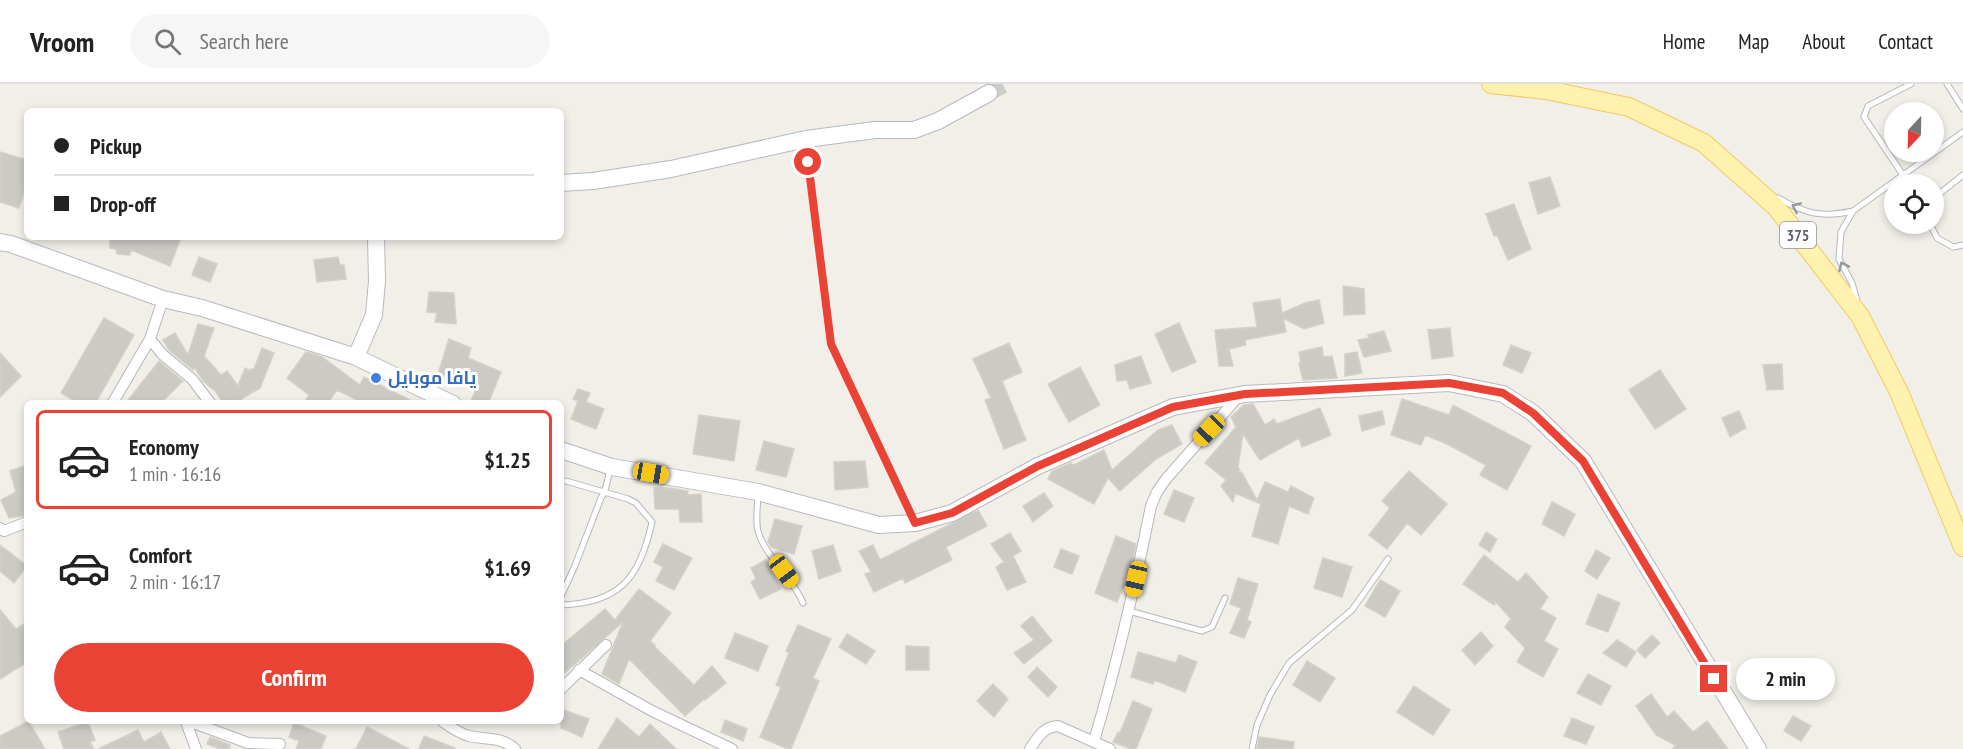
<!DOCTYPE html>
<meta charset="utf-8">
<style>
:root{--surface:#fff;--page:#f6f6f6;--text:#222;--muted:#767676;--line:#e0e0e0;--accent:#ea4335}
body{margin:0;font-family:"PT Sans Narrow",Cairo,sans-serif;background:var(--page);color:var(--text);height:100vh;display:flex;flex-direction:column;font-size:22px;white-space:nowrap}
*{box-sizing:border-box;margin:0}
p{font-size:20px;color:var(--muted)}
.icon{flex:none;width:33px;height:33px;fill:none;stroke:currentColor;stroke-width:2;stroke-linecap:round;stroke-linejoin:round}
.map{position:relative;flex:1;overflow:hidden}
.details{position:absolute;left:24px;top:316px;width:540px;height:324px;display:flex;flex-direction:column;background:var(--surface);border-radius:9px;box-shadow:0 3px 9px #0003}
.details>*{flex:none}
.hud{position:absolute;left:24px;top:24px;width:540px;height:132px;border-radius:9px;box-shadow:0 3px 9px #0003;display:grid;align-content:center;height:132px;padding:0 30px;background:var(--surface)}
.needle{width:39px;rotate:202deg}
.buttons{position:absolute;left:1884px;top:18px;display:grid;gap:12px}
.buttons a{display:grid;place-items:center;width:60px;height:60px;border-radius:50%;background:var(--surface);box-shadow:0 3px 9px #0003;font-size:30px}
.end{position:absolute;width:27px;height:27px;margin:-14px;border:8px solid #ea4335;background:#fff;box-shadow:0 0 0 3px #fff}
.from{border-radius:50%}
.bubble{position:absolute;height:42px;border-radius:21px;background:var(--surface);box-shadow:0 3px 9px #0003;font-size:20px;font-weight:700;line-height:42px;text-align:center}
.car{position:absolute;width:18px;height:36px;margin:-18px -9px;border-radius:8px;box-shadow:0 0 4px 2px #0007;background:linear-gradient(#f5c518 24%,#345 0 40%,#f5c518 0 76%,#345 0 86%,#f5c518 0)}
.hud b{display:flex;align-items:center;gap:21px;height:57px;font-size:22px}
.hud b+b{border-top:2px solid var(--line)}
.hud i{width:15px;height:15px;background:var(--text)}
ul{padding:10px 0 0;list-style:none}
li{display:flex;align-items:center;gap:18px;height:99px;margin:0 12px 9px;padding:0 18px;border:3px solid transparent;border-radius:9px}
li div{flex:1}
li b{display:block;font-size:22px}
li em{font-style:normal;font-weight:700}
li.selected{border-color:var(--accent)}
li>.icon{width:54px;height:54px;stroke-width:1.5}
.primary-button{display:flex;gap:12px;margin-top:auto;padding:12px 30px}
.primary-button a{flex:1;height:69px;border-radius:36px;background:var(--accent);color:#fff;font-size:24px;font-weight:700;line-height:69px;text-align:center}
header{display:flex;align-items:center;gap:36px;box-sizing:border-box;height:84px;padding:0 30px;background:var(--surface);border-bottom:2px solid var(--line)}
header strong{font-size:28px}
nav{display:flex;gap:33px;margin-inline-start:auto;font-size:21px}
.search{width:420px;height:54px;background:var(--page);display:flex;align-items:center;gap:15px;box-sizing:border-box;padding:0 21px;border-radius:33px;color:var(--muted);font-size:22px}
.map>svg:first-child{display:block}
</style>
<header>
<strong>Vroom</strong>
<div class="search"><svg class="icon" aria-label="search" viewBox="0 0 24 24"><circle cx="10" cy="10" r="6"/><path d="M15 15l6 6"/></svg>Search here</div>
<nav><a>Home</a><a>Map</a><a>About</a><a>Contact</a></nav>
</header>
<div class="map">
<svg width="1963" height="665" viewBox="0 0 1963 665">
<rect width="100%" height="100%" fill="#f1efe8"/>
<!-- building -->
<path fill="#cccac5" stroke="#d6d1c6" stroke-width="1.5" d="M0,68L27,76V98L19,124L0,118Z
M1550,93L1560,122L1538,130L1529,99Z
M1514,120L1531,165L1508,176L1497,151L1494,152L1486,130Z
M110,153H172L180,156L170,182L131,166L130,171L117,170L116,165L110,164Z
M199,173L217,180L210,198L192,191Z
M338,173L340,181H344L346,195L317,198L314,176Z
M1343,202L1364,205L1365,230L1344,231Z
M429,208L454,209L456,240L435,238L437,229L427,228Z
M1280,215L1282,229L1305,219L1319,216L1324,239L1304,245L1283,234L1286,248L1245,256L1246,261L1229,265L1233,282H1219L1215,246L1257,243L1253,219Z
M104,234L134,251L95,320H80L61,309Z
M1179,239L1196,278L1172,288L1155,250Z
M198,240L214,244L204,272L221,291L227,287L238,302L245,284L251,287V285H254L262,264L274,269L260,304L233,320H224L216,308L203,297L195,284L193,286L169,266L163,256L175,249L188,271Z
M1450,244L1453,272L1432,275L1428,246Z
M1384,247L1391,267L1364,273L1358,256L1369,254L1368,251Z
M449,255L471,264L468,274L501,288L488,320H470L477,302L438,290Z
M1009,259L1022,288L1002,297L1026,356L1004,365L985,316L991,314L973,275Z
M1511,261L1531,269L1522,289L1503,281Z
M1322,263L1323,273L1332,272L1337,294L1303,296L1299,280L1301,278L1299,268Z
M306,268L322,273L360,301L364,293L418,320H365L337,306L327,320H303L309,311L287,294Z
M1357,268L1362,289L1345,292V270Z
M0,269L21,292L0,313Z
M1141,272L1151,299L1130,305L1127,296L1117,297L1115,281Z
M159,277L183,297L160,320H125Z
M1782,280L1783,305L1767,306L1763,281Z
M1080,283L1100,321L1069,338L1048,300Z
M1660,286L1686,325L1655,345L1629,306Z
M578,305L590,309L586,318L604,325L596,345L571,335L578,317L573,315Z
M1402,315L1449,331L1453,321L1531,362L1507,406L1480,391L1486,381L1447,360L1425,351L1421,361L1391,351Z
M1253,320L1265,341L1274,335L1277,340L1320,324L1331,351L1302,363L1299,354L1260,376L1243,350L1238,383L1240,387L1238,388L1242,389L1257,416L1265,398L1288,408L1291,402L1314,414L1308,430L1289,422L1278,460L1252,452L1261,420L1235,409L1233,418L1221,402L1226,396L1205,379L1236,343L1231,333L1244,321Z
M1382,327L1385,340L1362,347L1359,332Z
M1739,327L1746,344L1730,353L1722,334Z
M699,331L740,337L734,377L693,370Z
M1172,341L1182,360L1156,375L1120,407L1108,394L1094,420L1048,395L1052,387L1071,379L1074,381L1104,366L1112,386L1158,346Z
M764,357L794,365L786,393L756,386Z
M865,377L868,403L835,406L834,378Z
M27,381V431L9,434L1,416L16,408L10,387Z
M1409,387L1447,420L1421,451L1407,439L1387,465L1369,451L1390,424L1382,417Z
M654,404H670L688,407L687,411L701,410L702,438H680L679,425H655Z
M1174,406L1194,414L1184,438L1164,430Z
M1044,409L1053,422L1033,438L1023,422Z
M1552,418L1575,430L1564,452L1542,440Z
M978,426L987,442L946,463L952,476L905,499L903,494L874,508L865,490L871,488L859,467L873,461L880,476Z
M775,435L802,442L794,470L771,463L768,458Z
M1486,448L1497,455L1490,468L1479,461Z
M1010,449L1021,467L1013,472L1026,498L1007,506L996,483L1004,478L991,460Z
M1116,452L1136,460L1131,483L1117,518L1095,509Z
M663,460L692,474L674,506L656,497L663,483L654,478Z
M0,461L27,482L14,499L0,487Z
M833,461L841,487L819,495L812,467Z
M1061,465L1079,472L1072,490L1054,483Z
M1596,466L1610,474L1597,495L1585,487Z
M1484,471L1518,498L1526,489L1548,513L1540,525L1556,534L1544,557L1558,565L1543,593L1517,578L1525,564L1505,543L1511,535L1496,518L1494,521L1463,500Z
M1323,474L1352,483L1342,513L1314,504Z
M766,476L781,505L760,515L751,498L756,495L751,484Z
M1238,494L1258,500L1247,536L1251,538L1244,554L1230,549L1241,524L1230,520Z
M1380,496L1400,507L1385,533L1365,522Z
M639,505L671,529L650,557L655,561L654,562L694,601L712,582L726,599L705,616L704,615L685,632L629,575L619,600L602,590L623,538L561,592V562L605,525L615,536Z
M1598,510L1620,519L1608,548L1586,540Z
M0,526L16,545L27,538V578L0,595Z
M1032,532L1052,557L1024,580L1014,569L1034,556L1021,542Z
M798,541L831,555L813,594L819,597L791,665H788L760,653L781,603L776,601L789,569L786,567Z
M1481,548L1493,562L1475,581L1462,566Z
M735,549L768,562L758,587L725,574Z
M847,550L875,567L866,580L839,563Z
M1652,551L1660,559L1645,574L1637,566Z
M1617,556L1636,568L1626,583L1603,569Z
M906,562L929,563V586H906Z
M1138,568L1176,579L1179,571L1197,578L1185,608L1154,596L1153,600L1131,593Z
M1307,577L1335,594L1320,618L1293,601Z
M1037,583L1057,603L1048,613L1028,593Z
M1588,590L1611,602L1601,621L1577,609Z
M993,600L1008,615L994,633L977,617Z
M1414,602L1450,626L1433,651L1397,628Z
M1651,610L1667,633L1674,627L1693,648L1707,637L1728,665H1673L1675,661L1656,651L1636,622Z
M1133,617L1152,625L1136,665H1131L1113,658L1118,648L1120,649Z
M561,625L589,635L582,653L561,644Z
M1793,632L1811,642L1801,657L1784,647Z
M617,634L639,653L650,640L676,665H598Z
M1572,634L1594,643L1586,660L1564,652Z
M725,636L747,645L743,657L721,648Z
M27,638H29L45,665H0V652Z
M88,638L95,656L90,658L94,665H64L58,648Z
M294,639L326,652L321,665H296L299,657L289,653Z
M367,643L409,665H356Z
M138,646L144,658L161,648L170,665H98Z
M424,652L455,664V665H419Z
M210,653L230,661V665H220L207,660Z
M1259,653L1294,658L1293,665H1257Z"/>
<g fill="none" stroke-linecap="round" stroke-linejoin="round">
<!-- secondary-tunnel -->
<path stroke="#ccccc8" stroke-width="16" stroke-dasharray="16 8" stroke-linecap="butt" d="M989,9L1006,0"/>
<!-- service casing -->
<g stroke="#b5b8bc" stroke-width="7">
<path id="service" d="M1947,0L1963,25
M806,57L831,260L914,436
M1909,100L1864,33L1868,22L1911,0
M1778,114C1806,130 1822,134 1853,127L1963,48
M1934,114L1963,91
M1853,127L1841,148L1839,175L1852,199L1857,217
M1930,140L1937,154L1953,163L1963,161
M758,409C758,422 755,435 758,447C764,471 793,494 803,519
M561,512L574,484L601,414C607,406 607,396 610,386
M561,521C620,519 640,494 652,438L636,419L628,415L566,397
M1129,527L1202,547L1212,543L1225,514
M1252,665L1257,641L1270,611L1289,579L1352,526L1388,475"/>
</g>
<!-- minor casing -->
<g stroke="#b5b8bc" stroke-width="12">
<path id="minor" d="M150,255L162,270L192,295L211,320
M112,320L150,255L163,215
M0,444L4,447L27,438
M579,586L652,627L732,665
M561,605L606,561
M186,638L196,665
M191,638L248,659L280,660
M443,638C451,643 460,650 469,652C486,656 501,652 515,665
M1094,657C1117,580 1135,502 1151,422L1157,408L1166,395L1238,313
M1030,665C1038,653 1043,643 1058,642L1110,665"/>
</g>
<!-- secondary casing -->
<g stroke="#b6babf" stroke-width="18">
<path id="secondary" d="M561,99L593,97L671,85L806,55L875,46H914L938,37L989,9
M0,158L11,160L163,215L202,224L356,273L374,231L377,197L376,153
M356,273L453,320
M561,366L612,383L758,408L879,441L915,439L952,429L1038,382L1173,323L1245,310L1449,299L1503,310L1533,329L1583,377L1758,665"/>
</g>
<!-- primary casing -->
<g stroke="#f2c960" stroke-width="20">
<path id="primary" d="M1491,0L1546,6L1629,23L1704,59L1776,123L1860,232L1899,308L1963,463"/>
</g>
<!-- service -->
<use href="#service" stroke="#fff" stroke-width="5"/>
<!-- minor -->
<use href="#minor" stroke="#fff" stroke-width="10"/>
<!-- secondary -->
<use href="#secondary" stroke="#fff" stroke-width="16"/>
<!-- primary -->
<use href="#primary" stroke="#fff2af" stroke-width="18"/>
</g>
<!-- one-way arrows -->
<defs><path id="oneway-chevron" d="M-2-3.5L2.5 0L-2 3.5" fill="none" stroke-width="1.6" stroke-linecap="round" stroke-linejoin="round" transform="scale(1.5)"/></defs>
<g stroke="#979a9d">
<use href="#oneway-chevron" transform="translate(1796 123) rotate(-156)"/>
<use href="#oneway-chevron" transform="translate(1843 182) rotate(-114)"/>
</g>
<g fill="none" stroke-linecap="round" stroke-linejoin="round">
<!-- route -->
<path stroke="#ea4335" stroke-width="8" d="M808,78L831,260L915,439L952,429L1038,382L1173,323L1245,310L1449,299L1503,309L1533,329L1583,377L1714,595"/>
</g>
<!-- markers -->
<circle fill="#3f7fe0" stroke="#fff" stroke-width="2" cx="376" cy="294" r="6"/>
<g text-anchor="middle" stroke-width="6" stroke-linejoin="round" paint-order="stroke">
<!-- shield labels -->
<rect fill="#fff" stroke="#8f9295" stroke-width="1.5" x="1780" y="138" width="36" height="26" rx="4.5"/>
<g font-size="16" font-weight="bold" fill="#5f6368">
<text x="1798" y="157">375</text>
</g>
<!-- shop labels -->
<g font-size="18" font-weight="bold" fill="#366cbe" stroke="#fff" text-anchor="start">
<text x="388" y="300">يافا موبايل</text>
</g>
</g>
</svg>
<div class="buttons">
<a><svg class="needle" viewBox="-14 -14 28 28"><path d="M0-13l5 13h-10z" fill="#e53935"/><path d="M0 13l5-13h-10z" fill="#767676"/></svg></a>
<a><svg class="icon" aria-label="locate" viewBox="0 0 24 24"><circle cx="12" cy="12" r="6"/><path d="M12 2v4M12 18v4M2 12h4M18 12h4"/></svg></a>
</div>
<i class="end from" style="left:808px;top:78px"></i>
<i class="end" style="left:1714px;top:595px"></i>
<div class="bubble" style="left:1736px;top:574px;width:99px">2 min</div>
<i class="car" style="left:1209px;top:346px;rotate:224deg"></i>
<i class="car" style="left:651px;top:389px;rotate:100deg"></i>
<i class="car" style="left:784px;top:487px;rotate:143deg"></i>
<i class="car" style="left:1136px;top:495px;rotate:193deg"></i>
<div class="hud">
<b><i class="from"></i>Pickup</b>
<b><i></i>Drop-off</b>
</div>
<section class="details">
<ul>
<li class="selected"><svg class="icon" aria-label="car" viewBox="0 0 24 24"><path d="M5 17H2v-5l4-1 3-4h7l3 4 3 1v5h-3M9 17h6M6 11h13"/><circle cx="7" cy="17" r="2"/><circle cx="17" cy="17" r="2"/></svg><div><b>Economy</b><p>1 min · 16:16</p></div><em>$1.25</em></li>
<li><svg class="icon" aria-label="car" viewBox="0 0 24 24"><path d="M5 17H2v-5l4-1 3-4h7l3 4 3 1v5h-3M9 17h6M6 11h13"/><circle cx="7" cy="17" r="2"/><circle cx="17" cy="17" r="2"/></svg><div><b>Comfort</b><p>2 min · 16:17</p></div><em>$1.69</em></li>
</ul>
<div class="primary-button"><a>Confirm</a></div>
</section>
</div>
